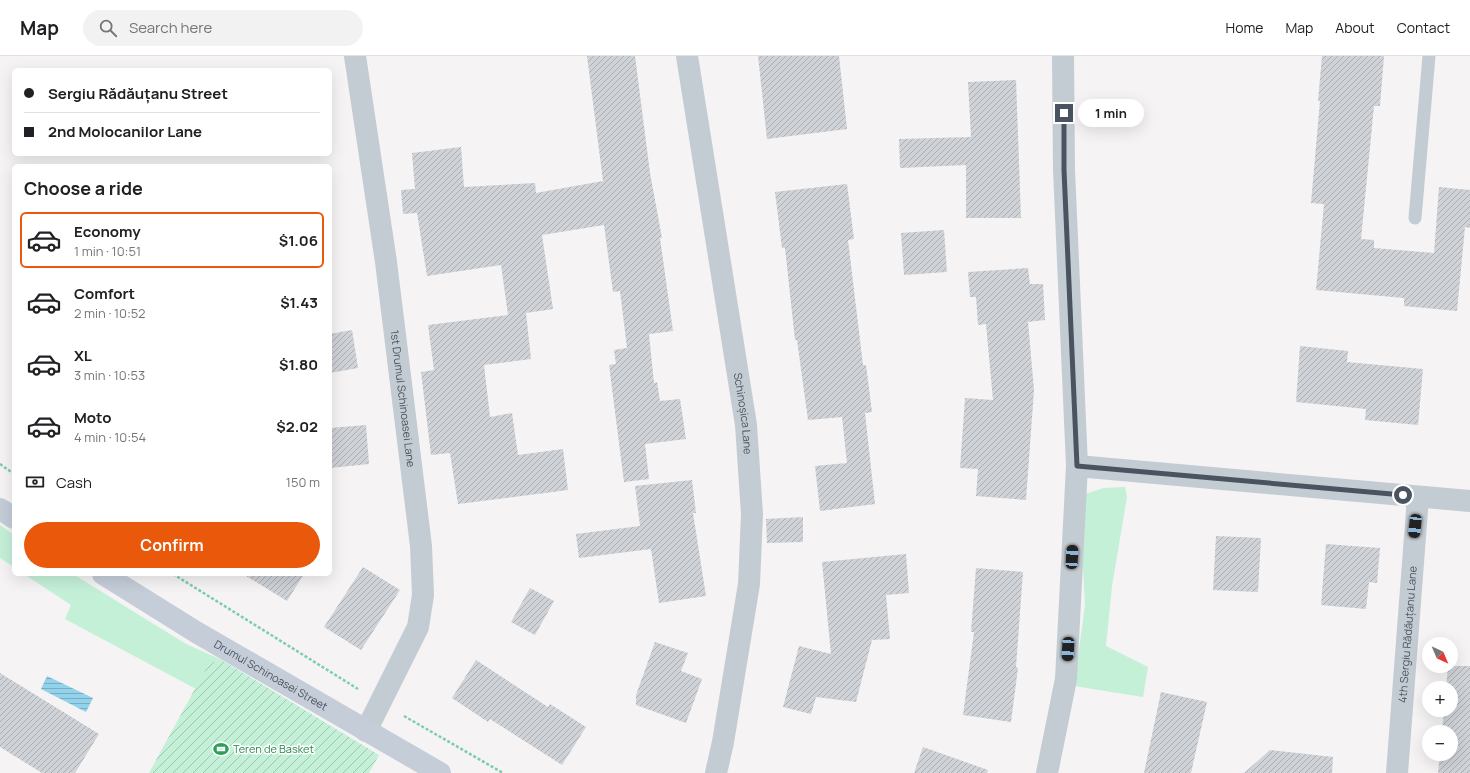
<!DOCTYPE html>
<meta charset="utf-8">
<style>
:root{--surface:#fff;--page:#f2f2f2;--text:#202124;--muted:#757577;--line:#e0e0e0;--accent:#ea580c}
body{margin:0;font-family:Manrope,sans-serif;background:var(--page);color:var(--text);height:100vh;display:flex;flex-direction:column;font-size:15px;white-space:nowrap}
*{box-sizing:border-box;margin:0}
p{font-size:13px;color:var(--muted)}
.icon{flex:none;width:22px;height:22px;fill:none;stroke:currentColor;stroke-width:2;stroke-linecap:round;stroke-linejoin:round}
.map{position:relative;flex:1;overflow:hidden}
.sheet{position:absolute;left:12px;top:108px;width:320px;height:412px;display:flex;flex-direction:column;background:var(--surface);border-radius:6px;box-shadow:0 4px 16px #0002}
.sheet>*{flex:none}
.top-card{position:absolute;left:12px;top:12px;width:320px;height:88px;border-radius:6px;box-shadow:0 4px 16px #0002;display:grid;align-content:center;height:88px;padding:0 12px;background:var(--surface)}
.needle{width:26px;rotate:136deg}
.controls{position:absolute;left:1422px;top:581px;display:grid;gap:8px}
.controls a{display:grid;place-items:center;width:36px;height:36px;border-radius:50%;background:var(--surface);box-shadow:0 4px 16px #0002;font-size:20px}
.end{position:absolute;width:18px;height:18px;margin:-9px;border:5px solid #4a5460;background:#fff;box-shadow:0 0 0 2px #fff}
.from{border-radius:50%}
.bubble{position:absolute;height:28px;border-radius:14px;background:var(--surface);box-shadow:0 4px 16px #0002;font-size:13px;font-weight:700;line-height:28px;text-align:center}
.car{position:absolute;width:12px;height:24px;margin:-12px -6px;border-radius:5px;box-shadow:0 0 3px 1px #0007;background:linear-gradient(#222 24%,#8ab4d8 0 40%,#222 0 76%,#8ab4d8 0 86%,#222 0)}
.top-card b{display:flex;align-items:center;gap:14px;height:38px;font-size:15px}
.top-card b+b{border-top:1px solid var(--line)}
.top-card i{width:10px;height:10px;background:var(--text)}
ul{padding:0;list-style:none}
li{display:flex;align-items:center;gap:12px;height:56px;margin:0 8px 6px;padding:0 4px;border:2px solid transparent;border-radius:6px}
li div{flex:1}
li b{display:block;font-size:15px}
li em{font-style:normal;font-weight:700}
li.current{border-color:var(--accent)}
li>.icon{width:36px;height:36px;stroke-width:1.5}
h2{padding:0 12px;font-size:18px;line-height:48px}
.pay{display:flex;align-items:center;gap:10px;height:44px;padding:0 12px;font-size:15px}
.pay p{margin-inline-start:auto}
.action{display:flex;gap:8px;margin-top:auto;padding:8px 12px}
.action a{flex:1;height:46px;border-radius:24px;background:var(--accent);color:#fff;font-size:16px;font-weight:700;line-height:46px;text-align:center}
header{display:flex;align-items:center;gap:24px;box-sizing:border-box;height:56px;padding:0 20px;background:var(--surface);border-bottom:1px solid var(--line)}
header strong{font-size:19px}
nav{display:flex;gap:22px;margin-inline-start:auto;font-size:14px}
.search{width:280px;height:36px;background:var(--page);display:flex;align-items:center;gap:10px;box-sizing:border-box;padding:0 14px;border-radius:22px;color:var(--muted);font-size:15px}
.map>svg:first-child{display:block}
</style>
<header>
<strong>Map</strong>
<div class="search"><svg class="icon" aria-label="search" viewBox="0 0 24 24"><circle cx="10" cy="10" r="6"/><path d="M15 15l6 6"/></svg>Search here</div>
<nav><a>Home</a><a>Map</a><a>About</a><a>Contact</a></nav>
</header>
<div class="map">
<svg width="1470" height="717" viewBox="0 0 1470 717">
<defs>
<pattern id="garden-furrows" width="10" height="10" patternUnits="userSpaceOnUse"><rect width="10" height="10" fill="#c4f0d8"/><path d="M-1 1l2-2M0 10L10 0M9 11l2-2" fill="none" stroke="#a1c5b3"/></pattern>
<pattern id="water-rules" width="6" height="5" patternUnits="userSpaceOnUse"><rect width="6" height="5" fill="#92d3eb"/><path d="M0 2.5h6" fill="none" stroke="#79aec2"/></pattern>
<pattern id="building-hatch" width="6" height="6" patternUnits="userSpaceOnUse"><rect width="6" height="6" fill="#cfd2d7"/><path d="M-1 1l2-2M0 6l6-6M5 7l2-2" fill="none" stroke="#aaadb2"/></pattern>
</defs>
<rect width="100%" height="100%" fill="#f5f3f3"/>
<!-- grass -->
<path fill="#c4f0d8" d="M1125,431L1127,441L1112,530L1106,590L1148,611L1143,641L1074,630L1085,549L1082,495L1085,438L1104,432Z
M0,469L14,479V511L0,502Z
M24,518H73L186,588L220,603L208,609L196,633L65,563L71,549Z"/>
<!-- garden -->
<path fill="url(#garden-furrows)" d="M220,603L379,699L369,717H149L208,609Z"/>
<!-- water -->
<path fill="url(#water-rules)" d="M47,620L93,642L86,656L41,633Z"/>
<!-- building -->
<path fill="url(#building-hatch)" d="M587,0H635L650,117L662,182H660L673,275L649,278L654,327L657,326L660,345L680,343L686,383L645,388L649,423L624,426L609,309L616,308L614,294L627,292L620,235L613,236L604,169L542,179L553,253L526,257L531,303L484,309L490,361L512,357L518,399L563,393L568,434L458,448L450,397L431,399L421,316L434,314L428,269L508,259L501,209L427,220L417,157L403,158L401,134L415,133L412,97L461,91L464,131L535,127L536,137L603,125Z
M758,0H839L847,73L767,83Z
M1322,0H1384L1380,50H1374L1361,183L1374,184V192L1434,197L1439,131L1470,134V172L1465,171L1457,255L1404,250V242L1316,234L1324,148L1311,147L1320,45H1318Z
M1016,24L1021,162H966V109L900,112L899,83L971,81L968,26Z
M847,128L854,183L848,184L863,309H866L872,356L865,357L875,448L820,455L815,410L847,407L842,361L808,364L797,284H795L785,192H782L775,136Z
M944,174L947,216L904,219L901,177Z
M1028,212L1030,228H1043L1045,264L1028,266L1034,334L1026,444L976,440L978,413L960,412L965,342L993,344L986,268L978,269L976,241H970L968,216Z
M352,274L358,312L330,317V278Z
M1300,290L1348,295L1347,306L1423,313L1418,369L1365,364L1366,353L1296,346Z
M366,369L369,408L330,412V372Z
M692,424L696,457H693L706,540L659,547L651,493L579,502L576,478L640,470L635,430Z
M803,461V486L767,487L766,463Z
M1216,480L1261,482L1258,536L1213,534Z
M1326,488L1380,492L1377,527L1369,526L1366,553L1321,549Z
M906,498L909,537L886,539L890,583L872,584L856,646L816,641L811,658L783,651L799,590L831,598L822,506Z
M363,511L400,534L361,594L324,571Z
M976,512L1023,516L1016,611L1018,612L1011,666L963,659L974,576H971Z
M243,518H304L287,545Z
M530,532L554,545L535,579L511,566Z
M655,586L688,597L681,615L702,623L686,667L636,649V639Z
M476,604L548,651L550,648L586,671L562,709L490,663L488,666L452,642Z
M1448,610H1470V717H1438L1440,698H1451V676H1442L1444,654H1451V632H1446Z
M0,617L99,678L75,717H42L0,691Z
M1161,636L1207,646L1191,717H1144Z
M923,691L988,714L987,717H914Z
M1270,694L1333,701L1332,717H1244Z"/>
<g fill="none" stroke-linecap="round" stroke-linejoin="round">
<!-- path -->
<path stroke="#7ccdab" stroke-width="2.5" stroke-dasharray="3 2" stroke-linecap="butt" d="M0,408L14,418
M173,518L358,633
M404,660L503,717"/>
<!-- lane -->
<path stroke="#c4ccd3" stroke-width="13" d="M1415,162L1429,0"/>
<!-- street -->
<g stroke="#c4ccd3" stroke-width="22">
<path id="s1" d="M355,0L386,206L421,490L423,539L418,571L366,675"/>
<path id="s2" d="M687,0L746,369L752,458L749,528L723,686L716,717"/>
<path d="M1077,410L1470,445"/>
<path d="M1047,717L1066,623L1077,410L1064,114L1063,0"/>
<path id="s3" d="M1397,717L1418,441"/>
</g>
<!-- secondary -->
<g stroke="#c4cdd8" stroke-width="22">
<path d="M0,453L14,462"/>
<path id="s4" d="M103,518L196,576L440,717"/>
</g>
</g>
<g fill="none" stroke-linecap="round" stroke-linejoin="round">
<!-- route -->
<path stroke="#4a5460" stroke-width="5" d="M1064,57V114L1077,410L1403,439"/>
</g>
<!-- icons -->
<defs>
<g id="stadium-bare" transform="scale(1.2)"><path d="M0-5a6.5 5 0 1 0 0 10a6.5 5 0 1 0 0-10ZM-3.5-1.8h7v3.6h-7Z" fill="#2e9e5b" stroke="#fff" stroke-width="2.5" paint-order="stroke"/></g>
</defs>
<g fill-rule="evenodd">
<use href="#stadium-bare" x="221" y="693"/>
</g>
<g text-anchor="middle" stroke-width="3" stroke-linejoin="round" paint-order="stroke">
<!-- street labels -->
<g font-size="11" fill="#4a5460" stroke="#fff">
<text dy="4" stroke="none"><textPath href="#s1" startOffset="346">1st Drumul Schinoasei Lane</textPath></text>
<text dy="4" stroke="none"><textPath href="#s2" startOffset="362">Schinoșica Lane</textPath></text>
<text dy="4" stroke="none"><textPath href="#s3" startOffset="139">4th Sergiu Rădăuțanu Lane</textPath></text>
<text dy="4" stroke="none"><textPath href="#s4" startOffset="196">Drumul Schinoasei Street</textPath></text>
</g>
<!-- leisure labels -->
<g font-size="11" fill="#27864d" stroke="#fff" text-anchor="start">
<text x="233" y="697">Teren de Basket</text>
</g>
</g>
</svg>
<div class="controls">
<a><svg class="needle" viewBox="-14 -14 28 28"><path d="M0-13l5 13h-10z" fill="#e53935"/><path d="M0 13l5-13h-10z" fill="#757577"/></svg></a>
<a>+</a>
<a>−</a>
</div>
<i class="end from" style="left:1403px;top:439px"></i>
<i class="end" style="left:1064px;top:57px"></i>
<div class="bubble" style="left:1078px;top:43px;width:66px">1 min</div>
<i class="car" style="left:1415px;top:470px;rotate:186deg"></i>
<i class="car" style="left:1072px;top:501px;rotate:3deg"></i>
<i class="car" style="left:1068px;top:593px;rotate:183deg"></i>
<div class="top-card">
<b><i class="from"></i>Sergiu Rădăuțanu Street</b>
<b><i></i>2nd Molocanilor Lane</b>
</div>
<section class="sheet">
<h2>Choose a ride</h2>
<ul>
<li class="current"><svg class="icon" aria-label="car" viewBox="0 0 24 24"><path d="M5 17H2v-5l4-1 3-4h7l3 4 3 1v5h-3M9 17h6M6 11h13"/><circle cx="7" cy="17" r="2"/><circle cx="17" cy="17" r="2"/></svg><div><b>Economy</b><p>1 min · 10:51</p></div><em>$1.06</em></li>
<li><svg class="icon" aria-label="car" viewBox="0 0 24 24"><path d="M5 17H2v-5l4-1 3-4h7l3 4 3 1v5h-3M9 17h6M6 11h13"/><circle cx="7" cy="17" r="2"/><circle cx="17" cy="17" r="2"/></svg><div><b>Comfort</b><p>2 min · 10:52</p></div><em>$1.43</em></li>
<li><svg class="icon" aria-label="car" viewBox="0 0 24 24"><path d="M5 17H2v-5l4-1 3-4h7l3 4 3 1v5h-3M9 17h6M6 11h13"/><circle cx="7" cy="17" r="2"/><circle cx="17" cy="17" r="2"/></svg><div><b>XL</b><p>3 min · 10:53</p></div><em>$1.80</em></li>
<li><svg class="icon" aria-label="car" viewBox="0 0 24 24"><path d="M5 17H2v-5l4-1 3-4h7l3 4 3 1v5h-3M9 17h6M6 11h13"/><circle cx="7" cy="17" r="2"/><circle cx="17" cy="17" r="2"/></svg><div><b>Moto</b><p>4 min · 10:54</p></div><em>$2.02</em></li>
</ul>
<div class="pay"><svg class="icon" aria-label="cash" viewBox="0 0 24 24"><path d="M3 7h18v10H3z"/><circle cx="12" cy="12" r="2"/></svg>Cash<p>150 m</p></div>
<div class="action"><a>Confirm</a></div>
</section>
</div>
